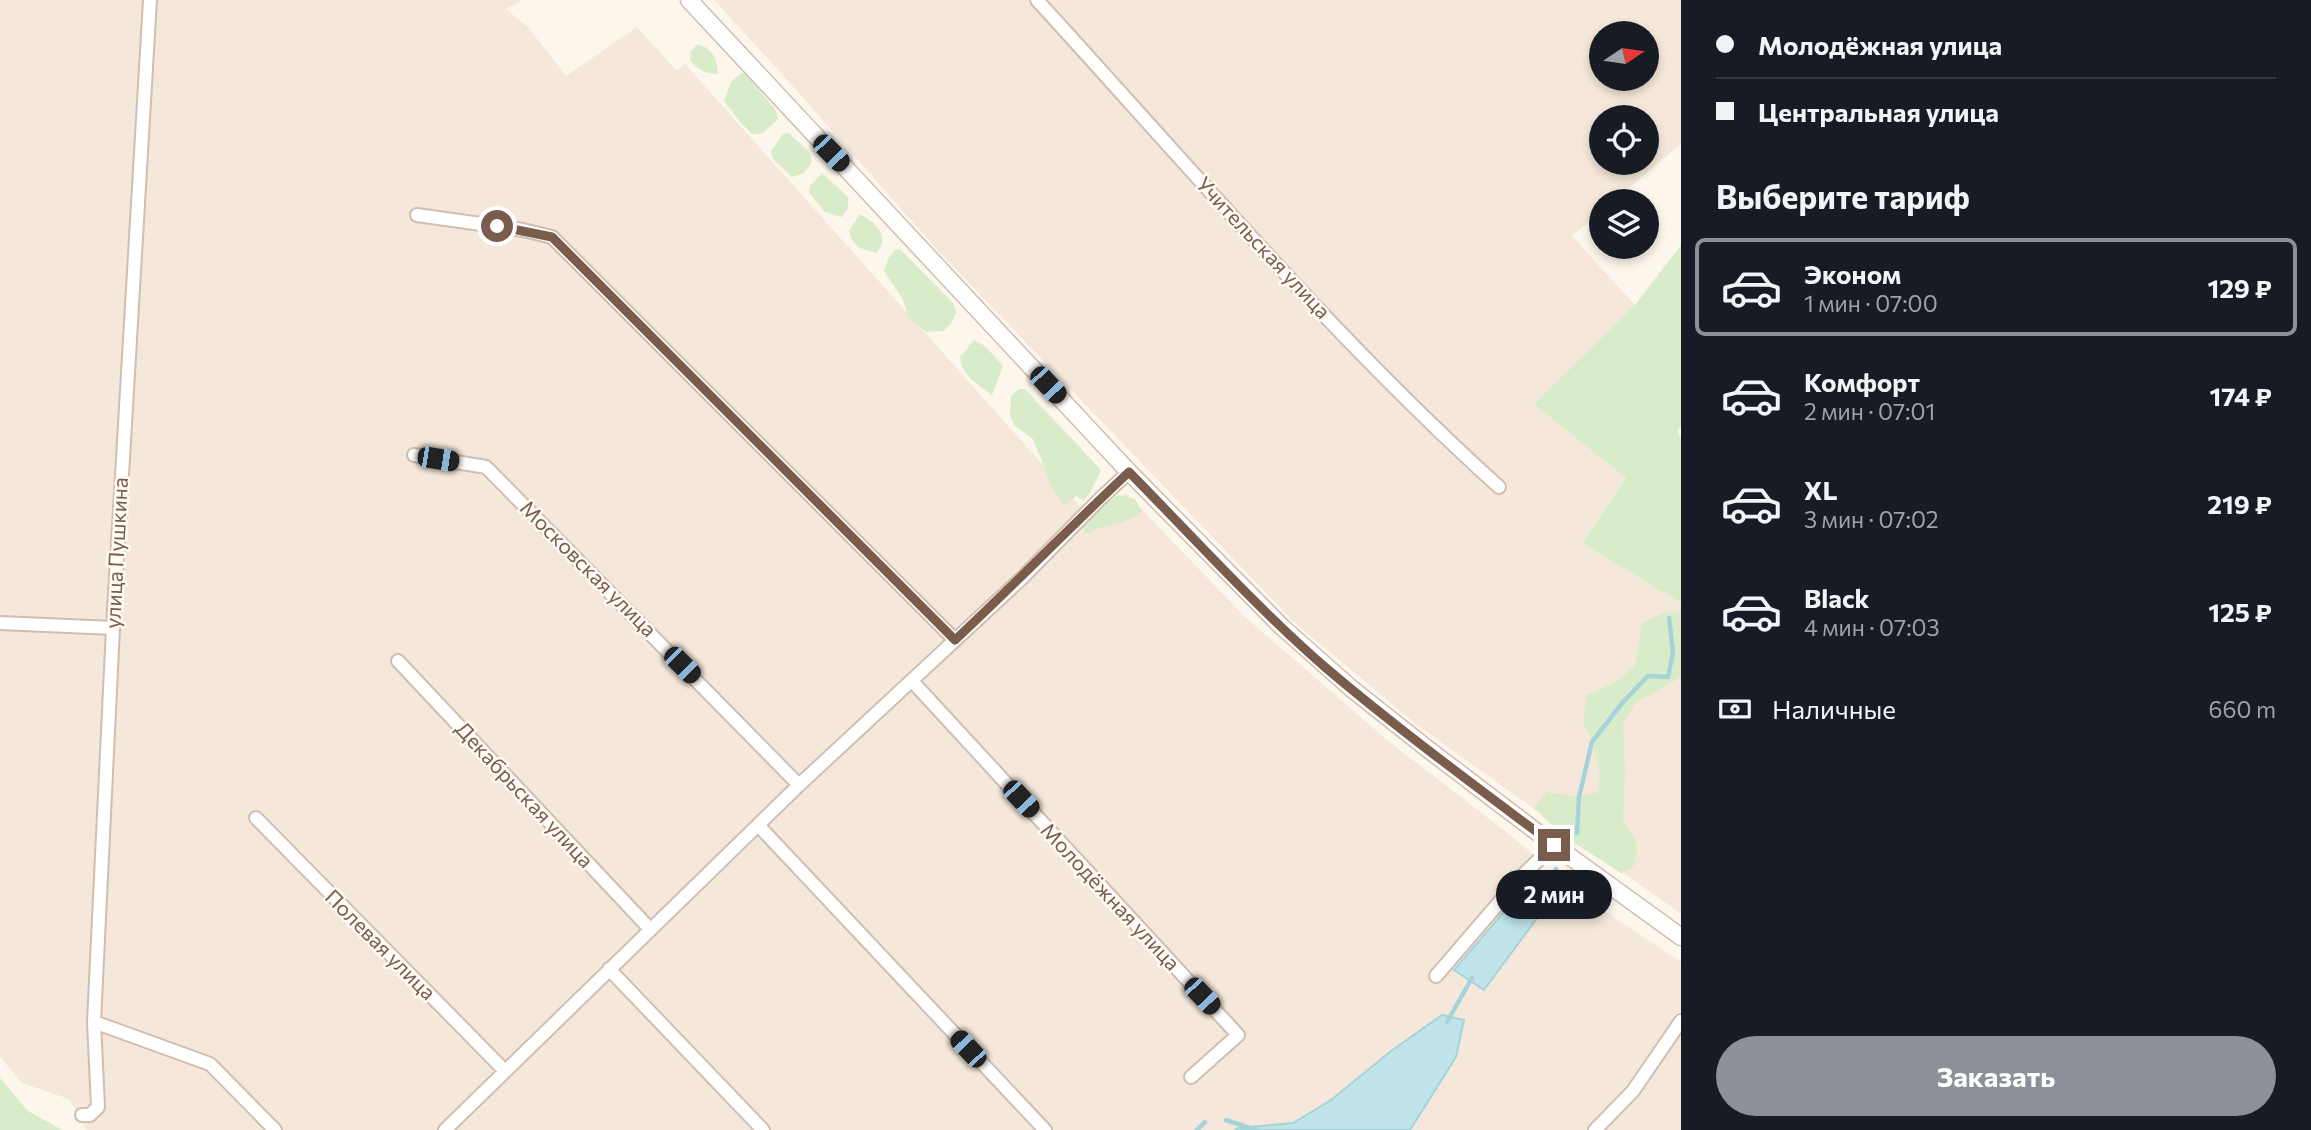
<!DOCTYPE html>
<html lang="ru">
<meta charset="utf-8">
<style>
:root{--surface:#171b24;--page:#242831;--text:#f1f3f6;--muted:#9ea1a6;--line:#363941;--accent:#8c9099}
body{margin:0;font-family:Commissioner,sans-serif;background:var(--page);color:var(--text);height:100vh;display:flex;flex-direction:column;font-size:26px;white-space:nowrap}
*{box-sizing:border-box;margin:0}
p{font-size:23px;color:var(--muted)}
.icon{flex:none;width:38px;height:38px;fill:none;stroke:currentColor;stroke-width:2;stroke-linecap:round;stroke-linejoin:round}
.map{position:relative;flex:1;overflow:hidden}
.drawer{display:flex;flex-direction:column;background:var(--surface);width:630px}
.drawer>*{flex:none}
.banner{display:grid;align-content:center;height:154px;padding:0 35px;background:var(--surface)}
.needle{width:46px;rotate:77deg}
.tools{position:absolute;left:1589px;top:21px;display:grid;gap:14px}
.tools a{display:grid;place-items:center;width:70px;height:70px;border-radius:50%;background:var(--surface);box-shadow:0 4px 10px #0003;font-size:35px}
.end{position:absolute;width:32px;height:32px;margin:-16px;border:9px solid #7a5c4d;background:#fff;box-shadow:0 0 0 4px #fff}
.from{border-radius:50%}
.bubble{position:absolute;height:49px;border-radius:24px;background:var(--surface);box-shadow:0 4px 10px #0003;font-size:23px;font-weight:700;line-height:49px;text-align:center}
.car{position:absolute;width:21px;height:42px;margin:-21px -10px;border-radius:9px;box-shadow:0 0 5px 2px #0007;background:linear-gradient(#222 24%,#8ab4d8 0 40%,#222 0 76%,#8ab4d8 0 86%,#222 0)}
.banner b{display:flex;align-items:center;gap:24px;height:66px;font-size:26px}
.banner b+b{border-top:2px solid var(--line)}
.banner i{width:18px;height:18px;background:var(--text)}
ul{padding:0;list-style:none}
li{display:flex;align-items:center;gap:21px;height:98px;margin:0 14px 10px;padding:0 21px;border:4px solid transparent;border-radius:10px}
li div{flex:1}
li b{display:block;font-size:26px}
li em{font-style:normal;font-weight:700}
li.active{border-color:var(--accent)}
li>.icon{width:63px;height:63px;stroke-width:1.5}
h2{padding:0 35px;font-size:32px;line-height:84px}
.pay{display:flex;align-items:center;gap:18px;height:77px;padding:0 35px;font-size:26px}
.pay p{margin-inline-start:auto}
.primary-button{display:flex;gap:14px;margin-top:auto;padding:14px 35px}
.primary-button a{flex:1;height:80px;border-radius:42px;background:var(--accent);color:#fff;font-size:28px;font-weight:700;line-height:80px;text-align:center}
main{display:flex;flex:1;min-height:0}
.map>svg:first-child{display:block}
</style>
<main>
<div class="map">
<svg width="1681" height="1130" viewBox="0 0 1681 1130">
<rect width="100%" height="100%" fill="#fdf6ec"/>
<!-- residential -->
<path fill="#f5e8da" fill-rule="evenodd" d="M0,0H522L506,9L528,27L566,76L637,27L677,71L685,64L1093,521L1126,493L1244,616L1387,740L1510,835L1530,852L1542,870L1681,962V1130H86L69,1099L22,1083L0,1057Z
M714,0H1681V144L1613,201H1601V212L1572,236L1635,305L1535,404L1626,478L1582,543L1681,603V914L1417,725L1296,624L939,252L791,84ZM1601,33H1647V79H1601ZM1601,117H1647V163H1601Z"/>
<!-- green -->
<path fill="#d8ecc9" d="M698,44C714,50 716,57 718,73C709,76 695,68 690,60L691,51Z
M741,73H745L776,111L778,119L763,133L752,134L742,124L724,101L731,82Z
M789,133L810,153L812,162L804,173L792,177L773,159L771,151L783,134Z
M822,173L848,197V208L842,217L825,212L809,193L810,186Z
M860,214C875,223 892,236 876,253C861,249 853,247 849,231Z
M1681,245V427L1677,430L1681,439V603L1582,543L1626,478L1534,404L1635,305Z
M897,249H900L953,303L957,312L950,325L943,331L926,332L909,318L902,298L884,271L889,257Z
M974,340L985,346L1003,366L992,395C979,385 960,375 960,356C969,350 967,346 974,340Z
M1019,389H1025L1101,470L1090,493L1083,501L1076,496L1065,505L1054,492L1033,439L1014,425L1010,416L1011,396Z
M1118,495L1135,499L1142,511C1124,527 1106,522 1087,534L1083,526L1100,508Z
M1681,611V677L1635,703L1623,724L1625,775L1623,822C1638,839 1640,845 1633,867L1621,873L1562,835L1534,808L1547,792L1579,797L1598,792L1600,774L1592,742L1583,722L1587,695L1614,683L1635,666L1642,623L1666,612Z
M0,1078L28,1111L62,1130H0Z"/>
<!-- water -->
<path fill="#bfe3e8" stroke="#a5d3da" stroke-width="2" d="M1532,879L1552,898L1484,990L1454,970Z
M1442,1015L1464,1020L1456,1057L1410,1130H1235L1238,1128L1293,1123L1331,1100L1391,1051Z"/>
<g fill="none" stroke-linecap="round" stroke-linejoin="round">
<!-- stream -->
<path stroke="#a5d3da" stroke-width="4.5" d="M1577,833L1579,797L1592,742L1623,702L1648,676L1668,677L1673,652L1669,618
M1540,891L1556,869
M1447,1022L1472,978
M1226,1120L1256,1130
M1197,1130L1205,1122"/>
<!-- minor casing -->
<g stroke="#d1beb0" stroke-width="16">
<path id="minor" d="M1037,0C1188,165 1333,337 1499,487
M417,215L523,230L552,237L955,640
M414,455L486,467L799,785
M0,623L113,628
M398,661L650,929
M912,681L1238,1035L1191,1077
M256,818L505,1071
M758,825L1045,1130
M609,969L763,1130
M1436,976L1521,877L1554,845
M94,1022L210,1064L275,1130
M82,1115H90L98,1107L94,1022L113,628L150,0
M445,1130L799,785L1022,578L1100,499L1129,472
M1595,1130L1633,1091L1681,1021"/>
</g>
<!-- tertiary casing -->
<g stroke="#d1beb0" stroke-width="19">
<path id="tertiary" d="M689,0L1129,472L1282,627L1352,689L1429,750L1554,845L1681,937"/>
</g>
<!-- minor -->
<use href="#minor" stroke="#fff" stroke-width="12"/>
<!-- tertiary -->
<use href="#tertiary" stroke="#fff" stroke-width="16"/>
</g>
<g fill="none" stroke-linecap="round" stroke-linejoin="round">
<!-- route -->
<path stroke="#7a5c4d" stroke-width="9" d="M497,226L552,237L955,640C1014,585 1070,527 1129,472C1194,538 1256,607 1326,668C1399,730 1477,787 1554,845"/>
</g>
<g text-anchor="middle" stroke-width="5" stroke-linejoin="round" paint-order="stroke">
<!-- street labels -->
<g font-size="21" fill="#7a5c4d" stroke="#fffaf3">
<text transform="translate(1263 248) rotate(47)" y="7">Учительская улица</text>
<text transform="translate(117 553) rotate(-87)" y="7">улица Пушкина</text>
<text transform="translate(588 569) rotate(45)" y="7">Московская улица</text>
<text transform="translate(524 795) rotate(47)" y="7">Декабрьская улица</text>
<text transform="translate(1110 897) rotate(47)" y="7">Молодёжная улица</text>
<text transform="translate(380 945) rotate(45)" y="7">Полевая улица</text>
</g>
</g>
</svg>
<div class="tools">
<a><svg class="needle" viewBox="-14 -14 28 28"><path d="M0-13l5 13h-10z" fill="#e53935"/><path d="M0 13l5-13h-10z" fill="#9ea1a6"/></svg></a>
<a><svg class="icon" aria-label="locate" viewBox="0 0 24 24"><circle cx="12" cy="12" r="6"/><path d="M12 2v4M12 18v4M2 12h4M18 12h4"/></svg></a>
<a><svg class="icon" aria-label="layers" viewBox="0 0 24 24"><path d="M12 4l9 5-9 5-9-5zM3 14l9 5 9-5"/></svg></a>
</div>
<i class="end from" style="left:497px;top:226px"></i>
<i class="end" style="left:1554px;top:845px"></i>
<div class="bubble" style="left:1496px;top:870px;width:116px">2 мин</div>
<i class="car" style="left:831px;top:153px;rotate:136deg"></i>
<i class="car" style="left:1048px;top:385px;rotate:137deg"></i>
<i class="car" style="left:438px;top:459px;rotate:99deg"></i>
<i class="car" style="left:682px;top:665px;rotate:135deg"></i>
<i class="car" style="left:1021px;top:799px;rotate:137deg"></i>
<i class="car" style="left:1202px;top:996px;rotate:137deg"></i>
<i class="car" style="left:968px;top:1049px;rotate:317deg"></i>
</div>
<section class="drawer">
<div class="banner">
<b><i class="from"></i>Молодёжная улица</b>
<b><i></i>Центральная улица</b>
</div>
<h2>Выберите тариф</h2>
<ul>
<li class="active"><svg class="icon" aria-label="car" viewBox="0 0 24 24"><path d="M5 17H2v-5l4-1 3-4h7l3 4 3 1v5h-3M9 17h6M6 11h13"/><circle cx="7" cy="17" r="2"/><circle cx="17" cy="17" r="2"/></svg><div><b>Эконом</b><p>1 мин · 07:00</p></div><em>129 ₽</em></li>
<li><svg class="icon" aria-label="car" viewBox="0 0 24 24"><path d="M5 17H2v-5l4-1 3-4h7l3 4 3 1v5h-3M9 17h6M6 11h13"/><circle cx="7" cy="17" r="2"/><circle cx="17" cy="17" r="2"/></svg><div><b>Комфорт</b><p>2 мин · 07:01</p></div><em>174 ₽</em></li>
<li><svg class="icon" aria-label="car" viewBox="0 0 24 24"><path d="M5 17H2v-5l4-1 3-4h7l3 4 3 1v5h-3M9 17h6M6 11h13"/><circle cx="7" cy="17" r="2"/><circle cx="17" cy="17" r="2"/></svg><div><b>XL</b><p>3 мин · 07:02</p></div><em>219 ₽</em></li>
<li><svg class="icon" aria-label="car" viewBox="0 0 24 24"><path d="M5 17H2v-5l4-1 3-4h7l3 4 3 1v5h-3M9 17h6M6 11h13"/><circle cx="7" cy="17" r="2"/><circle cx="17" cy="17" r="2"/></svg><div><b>Black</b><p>4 мин · 07:03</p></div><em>125 ₽</em></li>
</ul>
<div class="pay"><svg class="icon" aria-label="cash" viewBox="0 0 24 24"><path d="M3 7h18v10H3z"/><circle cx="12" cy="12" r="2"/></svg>Наличные<p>660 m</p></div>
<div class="primary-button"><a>Заказать</a></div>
</section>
</main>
